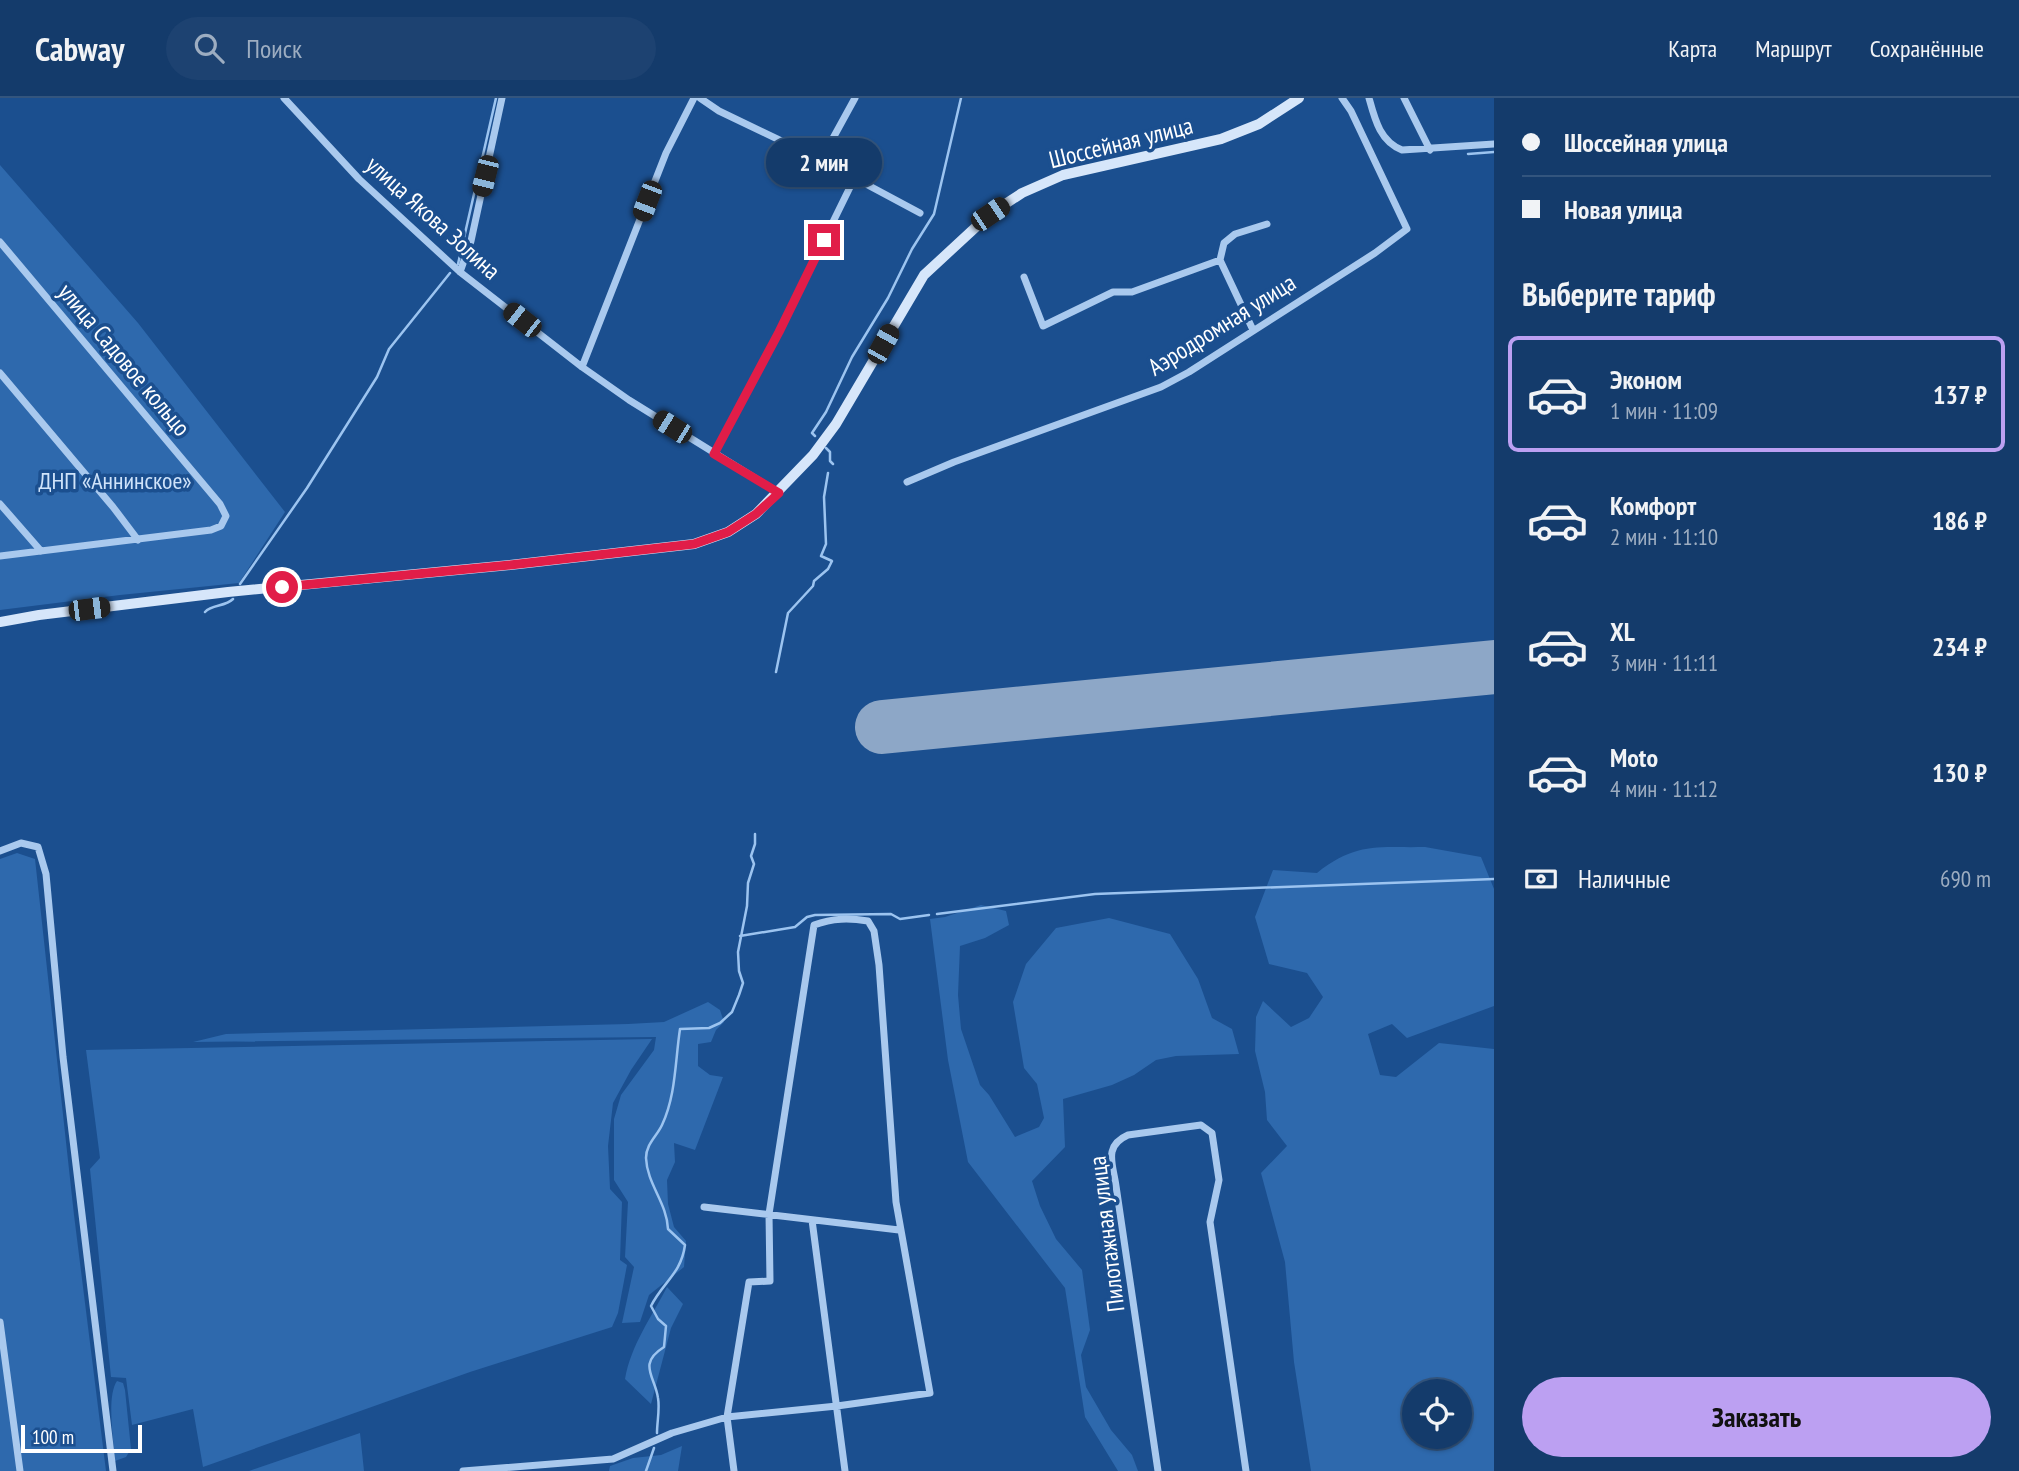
<!DOCTYPE html>
<html lang="ru">
<meta charset="utf-8">
<style>
:root{--surface:#143b6b;--page:#1d4271;--text:#f1f3f6;--muted:#9dadc1;--line:#33557e;--accent:#bca0f2}
body{margin:0;font-family:"PT Sans Narrow",sans-serif;background:var(--page);color:var(--text);height:100vh;display:flex;flex-direction:column;font-size:26px;white-space:nowrap}
*{box-sizing:border-box;margin:0}
p{font-size:23px;color:var(--muted)}
.icon{flex:none;width:38px;height:38px;fill:none;stroke:currentColor;stroke-width:2;stroke-linecap:round;stroke-linejoin:round}
.map{position:relative;flex:1;overflow:hidden}
.sheet{display:flex;flex-direction:column;background:var(--surface);width:525px}
.sheet>*{flex:none}
.guide{display:grid;align-content:center;height:154px;padding:0 28px;background:var(--surface)}
.tools{position:absolute;left:1402px;top:1281px;display:grid;gap:14px}
.tools a{display:grid;place-items:center;width:70px;height:70px;border-radius:50%;background:var(--surface);box-shadow:0 2px 5px #0004,0 0 0 2px var(--line);font-size:35px}
.scale{position:absolute;left:21px;bottom:18px;width:121px;box-sizing:border-box;padding-left:7px;border:4px solid #fff;border-top:0;font-size:19px;line-height:24px;white-space:nowrap;color:#fff;-webkit-text-stroke:5px #1b4f8f;paint-order:stroke}
.end{position:absolute;width:32px;height:32px;margin:-16px;border:9px solid #e11d48;background:#fff;box-shadow:0 0 0 4px #fff}
.from{border-radius:50%}
.bubble{position:absolute;height:49px;border-radius:24px;background:var(--surface);box-shadow:0 2px 5px #0004,0 0 0 2px var(--line);font-size:23px;font-weight:700;line-height:49px;text-align:center}
.car{position:absolute;width:21px;height:42px;margin:-21px -10px;border-radius:9px;box-shadow:0 0 5px 2px #0007;background:linear-gradient(#222 24%,#8ab4d8 0 40%,#222 0 76%,#8ab4d8 0 86%,#222 0)}
.guide b{display:flex;align-items:center;gap:24px;height:66px;font-size:26px}
.guide b+b{border-top:2px solid var(--line)}
.guide i{width:18px;height:18px;background:var(--text)}
ul{padding:0;list-style:none}
li{display:flex;align-items:center;gap:21px;height:116px;margin:0 14px 10px;padding:0 14px;border:4px solid transparent;border-radius:10px}
li div{flex:1}
li b{display:block;font-size:26px}
li em{font-style:normal;font-weight:700}
li.selected{border-color:var(--accent)}
li>.icon{width:63px;height:63px;stroke-width:1.5}
h2{padding:0 28px;font-size:32px;line-height:84px}
.pay{display:flex;align-items:center;gap:18px;height:77px;padding:0 28px;font-size:26px}
.pay p{margin-inline-start:auto}
.cta{display:flex;gap:14px;margin-top:auto;padding:14px 28px}
.cta a{flex:1;height:80px;border-radius:42px;background:var(--accent);color:#111;font-size:28px;font-weight:700;line-height:80px;text-align:center}
header{display:flex;align-items:center;gap:42px;box-sizing:border-box;height:98px;padding:0 35px;background:var(--surface);border-bottom:2px solid var(--line)}
header strong{font-size:33px}
nav{display:flex;gap:38px;margin-inline-start:auto;font-size:24px}
.search{width:490px;height:63px;background:var(--page);display:flex;align-items:center;gap:18px;box-sizing:border-box;padding:0 24px;border-radius:38px;color:var(--muted);font-size:26px}
main{display:flex;flex:1;min-height:0}
.map>svg:first-child{display:block}
</style>
<header>
<strong>Cabway</strong>
<div class="search"><svg class="icon" aria-label="search" viewBox="0 0 24 24"><circle cx="10" cy="10" r="6"/><path d="M15 15l6 6"/></svg>Поиск</div>
<nav><a>Карта</a><a>Маршрут</a><a>Сохранённые</a></nav>
</header>
<main>
<div class="map">
<svg width="1494" height="1373" viewBox="0 0 1494 1373">
<rect width="100%" height="100%" fill="#1b4f8f"/>
<!-- green -->
<path fill="#2e69ad" fill-rule="evenodd" d="M0,67L138,225L285,414L239,485L120,497L0,512Z
M1425,749L1481,759L1494,791V908L1407,940L1392,926L1368,936L1380,977L1396,979L1439,945L1494,951V1373H1311L1294,1264L1285,1164L1261,1075L1287,1048L1267,1022L1265,994L1255,953L1256,919L1263,903L1291,929L1309,920L1323,899L1307,875L1269,866L1255,819L1273,772L1317,775C1356,744 1378,750 1425,749ZM1414,1293H1460V1339H1414Z
M17,755L35,761L74,1117L106,1373H0V761Z
M981,807L1006,813L1009,827L985,840L960,848L958,897L961,931L980,987L989,997L1015,1039L1039,1029L1044,1020L1037,986L1024,970L1013,904L1026,866L1056,830L1109,820L1170,836L1198,881L1212,920L1232,931L1239,956L1176,958L1156,962L1134,977L1112,987L1063,1001L1065,1049L1032,1083L1040,1108L1056,1141L1082,1172L1090,1232L1081,1257L1086,1289L1111,1332L1132,1357L1138,1373H1118L1085,1319L1065,1190L968,1064L948,962L930,821L945,819Z
M708,904L720,912L724,924L716,932L711,944L698,946V968L710,977L723,979L695,1052L674,1045L675,1064L667,1082L668,1106L674,1129L686,1143L684,1169L649,1197L640,1224L622,1225L634,1169L625,1159L628,1104L614,1082V1021L621,997L654,952L656,939L193,944L226,936L628,926L664,924Z
M652,941L631,972L613,1005L608,1048L610,1091L622,1104L620,1162L627,1167L618,1215L612,1229L470,1274L203,1369L193,1311L132,1327L126,1280L111,1279L90,1071L100,1060L86,952Z
M667,1189L683,1206L671,1230L651,1306L625,1281C631,1247 651,1220 667,1189Z
M117,1283L123,1285L125,1292L131,1351L126,1359L115,1363C114,1344 106,1299 117,1283Z
M360,1335L364,1373H249Z
M682,1348L678,1373H609L610,1368L633,1360L661,1357Z"/>
<g fill="none" stroke-linecap="round" stroke-linejoin="round">
<!-- stream -->
<path stroke="#9cc4f0" stroke-width="2.5" d="M1468,56L1494,54
M458,166L496,0
M815,338L812,335L826,314L852,259L888,200L912,151L934,116L961,0
M826,350L830,354V363L833,366
M240,486L307,390L377,279L389,251L450,175
M205,514C212,506 225,509 233,501
M776,574L788,515L813,488L814,483L828,471L832,463L821,458L826,446L824,399L828,375
M937,816L1095,796L1494,781
M740,838L795,829L807,819L815,817L891,816L900,821L929,817
M657,1335C657,1324 660,1311 658,1300C655,1278 637,1266 664,1249L666,1228L658,1221L651,1208C663,1184 681,1176 685,1147L668,1131C667,1105 647,1086 646,1060C646,1046 657,1038 662,1027C676,997 675,964 680,931L709,930L720,925L732,914L739,897L743,885L739,873L738,854L747,808L748,785L754,766L751,758L755,746V736
M646,1373L654,1350"/>
<!-- runway -->
<path stroke="#8da7c7" stroke-width="54" d="M882,629L1494,569"/>
<!-- street -->
<path stroke="#a9c9ee" stroke-width="7" d="M284,0L359,81L460,174L582,269L629,302L779,395
M700,0L719,13L821,62L920,115
M1369,0C1375,22 1380,43 1402,52L1494,46
M1404,0L1430,52
M821,62L855,0
M0,144L220,406L226,418L221,428L211,432L0,458
M1220,162L1253,232
M460,174L471,143L502,0
M1024,179L1043,228L1113,194H1132L1220,162L1224,145L1235,136L1267,126
M582,269L666,55L694,0
M0,275L113,409L138,442
M714,356L779,234L855,79
M907,384L954,364L1161,289L1189,274L1375,155L1407,131L1351,13L1342,0
M0,406L41,453
M0,753L21,745L38,749L46,776L63,959L113,1373
M704,1109L899,1132
M812,1122L845,1373
M0,1224L20,1373
M463,1373L613,1361L672,1335L727,1319L837,1308L930,1295L896,1104L879,867L874,833L868,823C849,820 833,820 814,827L769,1116L770,1183L749,1184L727,1319L734,1373
M1158,1373L1116,1088C1113,1066 1103,1048 1128,1037L1201,1027L1212,1035L1219,1082L1210,1124L1246,1373"/>
<!-- secondary -->
<path stroke="#d6e6fa" stroke-width="10" d="M0,524L39,517L228,494L510,467L694,446L728,434L756,416L813,357L836,326L924,177L990,116L1022,95L1063,77L1221,41L1259,26L1299,0"/>
</g>
<g fill="none" stroke-linecap="round" stroke-linejoin="round">
<!-- route -->
<path stroke="#e11d48" stroke-width="9" d="M282,489L510,467L694,446L728,434L756,416L779,395L714,356L779,234L824,142"/>
</g>
<g text-anchor="middle" stroke-width="7" stroke-linejoin="round" paint-order="stroke">
<!-- street labels -->
<g font-size="24" fill="#fff" stroke="#1b4f8f">
<text transform="translate(1121 45) rotate(-14)" y="8">Шоссейная улица</text>
<text transform="translate(433 120) rotate(42)" y="8">улица Якова Золина</text>
<text transform="translate(1222 227) rotate(-32)" y="8">Аэродромная улица</text>
<text transform="translate(124 262) rotate(50)" y="8">улица Садовое кольцо</text>
<text transform="translate(1107 1136) rotate(-97)" y="8">Пилотажная улица</text>
</g>
<!-- park labels -->
<g font-size="24" fill="#cfe3fa" stroke="#1b4f8f">
<text x="115" y="391">ДНП «Аннинское»</text>
</g>
</g>
</svg>
<div class="tools">
<a><svg class="icon" aria-label="locate" viewBox="0 0 24 24"><circle cx="12" cy="12" r="6"/><path d="M12 2v4M12 18v4M2 12h4M18 12h4"/></svg></a>
</div>
<div class="scale">100 m</div>
<i class="end from" style="left:282px;top:489px"></i>
<i class="end" style="left:824px;top:142px"></i>
<div class="bubble" style="left:766px;top:40px;width:116px">2 мин</div>
<i class="car" style="left:485px;top:78px;rotate:194deg"></i>
<i class="car" style="left:647px;top:103px;rotate:201deg"></i>
<i class="car" style="left:990px;top:116px;rotate:56deg"></i>
<i class="car" style="left:522px;top:222px;rotate:308deg"></i>
<i class="car" style="left:883px;top:246px;rotate:29deg"></i>
<i class="car" style="left:672px;top:329px;rotate:302deg"></i>
<i class="car" style="left:89px;top:511px;rotate:83deg"></i>
</div>
<section class="sheet">
<div class="guide">
<b><i class="from"></i>Шоссейная улица</b>
<b><i></i>Новая улица</b>
</div>
<h2>Выберите тариф</h2>
<ul>
<li class="selected"><svg class="icon" aria-label="car" viewBox="0 0 24 24"><path d="M5 17H2v-5l4-1 3-4h7l3 4 3 1v5h-3M9 17h6M6 11h13"/><circle cx="7" cy="17" r="2"/><circle cx="17" cy="17" r="2"/></svg><div><b>Эконом</b><p>1 мин · 11:09</p></div><em>137 ₽</em></li>
<li><svg class="icon" aria-label="car" viewBox="0 0 24 24"><path d="M5 17H2v-5l4-1 3-4h7l3 4 3 1v5h-3M9 17h6M6 11h13"/><circle cx="7" cy="17" r="2"/><circle cx="17" cy="17" r="2"/></svg><div><b>Комфорт</b><p>2 мин · 11:10</p></div><em>186 ₽</em></li>
<li><svg class="icon" aria-label="car" viewBox="0 0 24 24"><path d="M5 17H2v-5l4-1 3-4h7l3 4 3 1v5h-3M9 17h6M6 11h13"/><circle cx="7" cy="17" r="2"/><circle cx="17" cy="17" r="2"/></svg><div><b>XL</b><p>3 мин · 11:11</p></div><em>234 ₽</em></li>
<li><svg class="icon" aria-label="car" viewBox="0 0 24 24"><path d="M5 17H2v-5l4-1 3-4h7l3 4 3 1v5h-3M9 17h6M6 11h13"/><circle cx="7" cy="17" r="2"/><circle cx="17" cy="17" r="2"/></svg><div><b>Moto</b><p>4 мин · 11:12</p></div><em>130 ₽</em></li>
</ul>
<div class="pay"><svg class="icon" aria-label="cash" viewBox="0 0 24 24"><path d="M3 7h18v10H3z"/><circle cx="12" cy="12" r="2"/></svg>Наличные<p>690 m</p></div>
<div class="cta"><a>Заказать</a></div>
</section>
</main>
